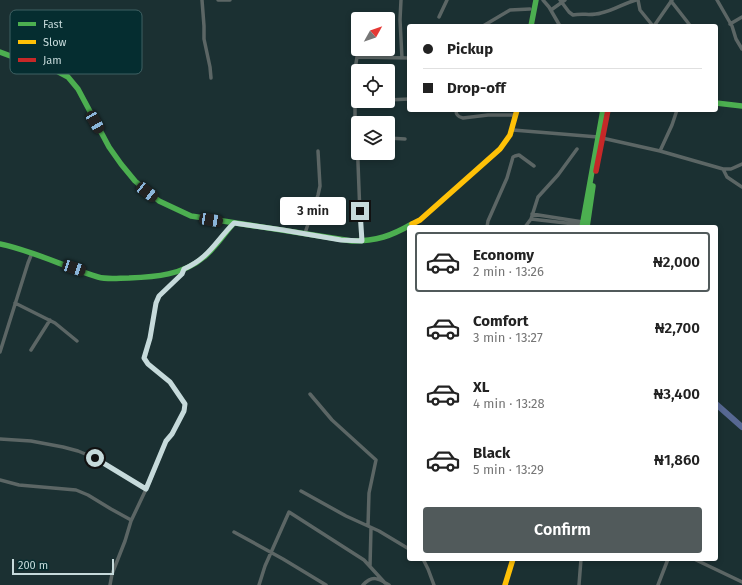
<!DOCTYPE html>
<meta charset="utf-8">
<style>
:root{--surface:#fff;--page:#f6f6f6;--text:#222;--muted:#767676;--line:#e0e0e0;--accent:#515a5b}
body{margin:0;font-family:"Fira Sans",sans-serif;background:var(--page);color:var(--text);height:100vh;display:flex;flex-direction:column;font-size:15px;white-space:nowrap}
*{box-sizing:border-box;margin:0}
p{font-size:13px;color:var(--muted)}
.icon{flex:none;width:22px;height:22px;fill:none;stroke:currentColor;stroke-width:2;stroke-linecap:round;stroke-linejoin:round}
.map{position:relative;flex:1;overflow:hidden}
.drawer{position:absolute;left:407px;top:225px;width:311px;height:336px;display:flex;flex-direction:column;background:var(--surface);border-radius:4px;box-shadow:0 2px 6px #0003}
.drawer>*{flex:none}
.banner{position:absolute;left:407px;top:24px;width:311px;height:88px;border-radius:4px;box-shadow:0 2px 6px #0003;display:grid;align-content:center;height:88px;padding:0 16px;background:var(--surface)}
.needle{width:26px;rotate:50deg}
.fabs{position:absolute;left:351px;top:12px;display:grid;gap:8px}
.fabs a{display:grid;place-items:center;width:44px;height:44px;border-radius:4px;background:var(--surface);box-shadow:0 2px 6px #0003;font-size:20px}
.scale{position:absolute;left:12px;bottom:10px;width:102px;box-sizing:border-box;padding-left:4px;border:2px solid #c6dadb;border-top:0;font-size:11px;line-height:14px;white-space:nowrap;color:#c6dadb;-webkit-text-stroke:3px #052d30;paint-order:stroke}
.end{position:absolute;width:18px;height:18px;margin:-9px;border:5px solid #c6dadb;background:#111;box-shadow:0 0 0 2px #111}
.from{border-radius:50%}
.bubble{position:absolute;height:28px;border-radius:4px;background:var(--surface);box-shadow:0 2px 6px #0003;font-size:13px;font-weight:600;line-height:28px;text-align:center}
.car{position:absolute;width:12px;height:24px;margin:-12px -6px;border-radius:5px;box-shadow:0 0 3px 1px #0007;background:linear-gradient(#222 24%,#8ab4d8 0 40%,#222 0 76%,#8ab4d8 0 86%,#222 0)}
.banner b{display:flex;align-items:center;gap:14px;height:38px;font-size:15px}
.banner b+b{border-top:1px solid var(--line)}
.banner i{width:10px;height:10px;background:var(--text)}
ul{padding:7px 0 0;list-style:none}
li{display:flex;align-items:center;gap:12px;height:60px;margin:0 8px 6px;padding:0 8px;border:2px solid transparent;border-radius:4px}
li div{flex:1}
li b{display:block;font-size:15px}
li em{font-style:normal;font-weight:600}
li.current{border-color:var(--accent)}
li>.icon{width:36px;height:36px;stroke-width:1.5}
.cta{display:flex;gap:8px;margin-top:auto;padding:8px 16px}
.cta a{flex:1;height:46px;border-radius:4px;background:var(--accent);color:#fff;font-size:16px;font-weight:600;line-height:46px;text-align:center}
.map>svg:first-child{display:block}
</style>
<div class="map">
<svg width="742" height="585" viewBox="0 0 742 585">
<rect width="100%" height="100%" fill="#1b3032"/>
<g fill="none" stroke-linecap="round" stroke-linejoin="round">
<!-- river -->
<path stroke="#576893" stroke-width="6" d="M716,404L742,427"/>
<!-- street -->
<path stroke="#5c6665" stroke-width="3.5" d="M202,0L204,26V39L210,67L211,78
M218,0H230
M401,0L400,20L402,58
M543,0L549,7L560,26
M560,0L569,12L573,15C582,13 592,16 601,13C613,11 624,3 636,0
M638,0L640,10L653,26
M717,0L732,26L736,39L742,49
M671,1L689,24
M551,10L565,0
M439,17L447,0
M730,24L742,17
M483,26L510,10L530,9
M654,26L672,0
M388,100L409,99
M355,102L374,101
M456,110C456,115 458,117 463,118L488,115H516
M513,130L598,137
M388,138L405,139
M602,138L660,151L723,169H731L742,164
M660,151L672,125L677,110
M723,169L727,177L742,187
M532,214L583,222
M531,219L583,225
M487,227L488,221L507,178L513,157L515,156L519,155L534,166
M525,227L531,219L538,197L558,175L577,149
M305,233L318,195L320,186L318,151
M361,241L357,137L355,124V106L353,82L357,57L409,58
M15,303L55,323L77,341
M31,350L50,320
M0,352L28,263L32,253
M310,394L332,420L376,460L369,493L368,526
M0,439L31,441L63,447L78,451L95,458L146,489
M0,480L19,485L76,490L88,495L111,509L131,520
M301,491L346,516L379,531L409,549
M234,532L283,559L326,585
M423,559L428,569L434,585
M694,559L742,582
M370,566L371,528
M110,585L112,574L125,541L131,521L149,483L166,441L172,434L185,409V404L170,382L148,364L145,358L150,338L156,303L159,296L182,274L184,269
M259,585L265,566L289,512L364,560L385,583
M363,585C372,575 378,578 389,585
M579,585L581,559
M658,585L668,559"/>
<!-- fast -->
<path stroke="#4caf50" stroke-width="5.5" d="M531,26L536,0
M0,52L24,61L53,69L68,77L78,89L109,147L121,164L135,181L159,201L191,216L352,241C377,241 391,236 412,224
M716,103L742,106
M582,227L603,110
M587,227L593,186
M0,244C34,251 65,267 98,277C108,280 119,278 129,278C155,277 183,275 204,257C215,248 224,234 234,223"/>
<!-- slow -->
<path stroke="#ffc107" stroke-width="5.5" d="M412,224L420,220L500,149L510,135L517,110
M505,585L513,559"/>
<!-- jam -->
<path stroke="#c62828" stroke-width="5.5" d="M596,171L608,110"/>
</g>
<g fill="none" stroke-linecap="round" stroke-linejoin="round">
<!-- route -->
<path stroke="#c6dadb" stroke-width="5" d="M95,458L146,489L166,441L172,434L184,411L185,404L170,382L148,364L144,358L150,338L156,303L159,296L182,274L184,269C209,258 215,242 234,223L283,230L341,240L362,241L360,211"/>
</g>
<!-- legend -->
<rect x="10" y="10" width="132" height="64" rx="6" fill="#052d30" stroke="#3f6163" stroke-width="1"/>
<rect x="18" y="22" width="18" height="4" fill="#4caf50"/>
<rect x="18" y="40" width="18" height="4" fill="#ffc107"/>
<rect x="18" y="58" width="18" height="4" fill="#c62828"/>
<g font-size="11" fill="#c6dadb">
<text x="43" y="28">Fast</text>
<text x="43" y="46">Slow</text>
<text x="43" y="64">Jam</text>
</g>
</svg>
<div class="fabs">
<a><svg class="needle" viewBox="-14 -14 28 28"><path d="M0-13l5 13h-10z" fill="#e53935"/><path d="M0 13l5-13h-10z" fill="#767676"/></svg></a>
<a><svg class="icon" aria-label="locate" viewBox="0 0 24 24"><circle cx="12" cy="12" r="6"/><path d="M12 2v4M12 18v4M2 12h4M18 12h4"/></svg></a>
<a><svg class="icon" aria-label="layers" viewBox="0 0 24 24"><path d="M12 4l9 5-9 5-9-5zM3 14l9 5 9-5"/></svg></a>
</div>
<div class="scale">200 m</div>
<i class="end from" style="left:95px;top:458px"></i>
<i class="end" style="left:360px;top:211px"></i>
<div class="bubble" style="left:280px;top:197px;width:66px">3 min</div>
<i class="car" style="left:95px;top:122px;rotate:150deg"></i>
<i class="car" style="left:147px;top:192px;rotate:128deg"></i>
<i class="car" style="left:211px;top:220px;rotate:99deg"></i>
<i class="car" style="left:74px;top:268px;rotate:108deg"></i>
<div class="banner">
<b><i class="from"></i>Pickup</b>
<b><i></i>Drop-off</b>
</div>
<section class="drawer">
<ul>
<li class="current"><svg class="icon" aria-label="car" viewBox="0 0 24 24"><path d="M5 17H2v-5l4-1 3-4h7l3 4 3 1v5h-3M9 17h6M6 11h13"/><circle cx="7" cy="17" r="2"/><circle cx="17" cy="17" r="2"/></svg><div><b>Economy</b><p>2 min · 13:26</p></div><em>₦2,000</em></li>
<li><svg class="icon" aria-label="car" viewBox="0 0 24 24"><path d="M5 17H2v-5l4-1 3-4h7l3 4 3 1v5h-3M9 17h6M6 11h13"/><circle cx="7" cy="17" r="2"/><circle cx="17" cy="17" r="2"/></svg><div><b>Comfort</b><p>3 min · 13:27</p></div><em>₦2,700</em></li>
<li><svg class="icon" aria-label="car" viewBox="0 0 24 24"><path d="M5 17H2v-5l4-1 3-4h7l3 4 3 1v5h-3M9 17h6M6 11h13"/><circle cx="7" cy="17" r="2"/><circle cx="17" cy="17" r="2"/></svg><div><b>XL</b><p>4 min · 13:28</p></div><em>₦3,400</em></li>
<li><svg class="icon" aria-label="car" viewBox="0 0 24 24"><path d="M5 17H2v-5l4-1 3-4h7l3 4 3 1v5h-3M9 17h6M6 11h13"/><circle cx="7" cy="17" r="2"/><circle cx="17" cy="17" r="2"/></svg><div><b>Black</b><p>5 min · 13:29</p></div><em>₦1,860</em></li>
</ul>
<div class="cta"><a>Confirm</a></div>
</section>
</div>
